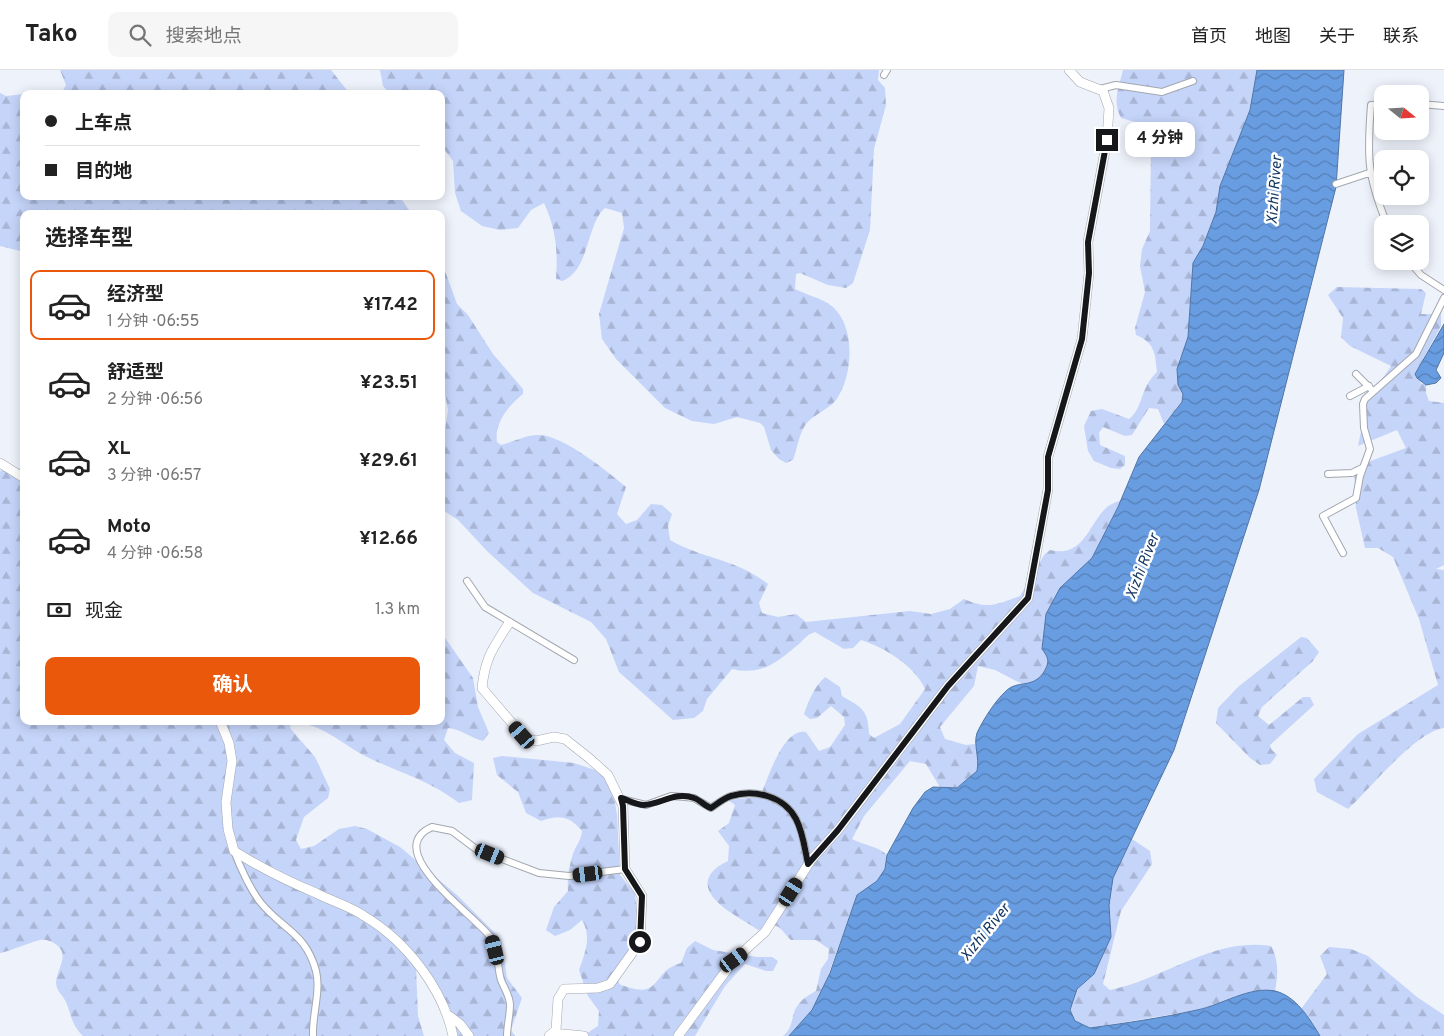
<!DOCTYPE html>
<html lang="zh">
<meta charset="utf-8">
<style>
:root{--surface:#fff;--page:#f6f6f6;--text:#222;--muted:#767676;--line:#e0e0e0;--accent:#ea580c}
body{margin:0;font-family:Overpass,"Noto Sans SC",sans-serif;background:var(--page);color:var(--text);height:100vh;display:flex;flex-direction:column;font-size:19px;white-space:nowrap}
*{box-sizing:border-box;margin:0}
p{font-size:16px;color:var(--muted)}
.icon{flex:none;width:28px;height:28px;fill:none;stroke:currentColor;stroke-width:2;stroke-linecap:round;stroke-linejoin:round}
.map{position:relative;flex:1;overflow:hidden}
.details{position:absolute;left:20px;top:140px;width:425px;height:515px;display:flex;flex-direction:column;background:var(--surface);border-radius:10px;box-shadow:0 2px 12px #0003}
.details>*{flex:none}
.guide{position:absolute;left:20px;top:20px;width:425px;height:110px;border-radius:10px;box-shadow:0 2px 12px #0003;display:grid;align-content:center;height:110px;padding:0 25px;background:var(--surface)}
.needle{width:32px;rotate:108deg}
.tools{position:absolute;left:1374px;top:15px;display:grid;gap:10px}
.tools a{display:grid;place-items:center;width:55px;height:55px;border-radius:10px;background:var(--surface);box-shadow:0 2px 12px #0003;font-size:25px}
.end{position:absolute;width:22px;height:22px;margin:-11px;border:6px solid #16171a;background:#fff;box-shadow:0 0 0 2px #fff}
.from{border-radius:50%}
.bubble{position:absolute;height:35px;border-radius:10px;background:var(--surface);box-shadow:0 2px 12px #0003;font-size:16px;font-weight:700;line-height:35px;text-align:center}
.car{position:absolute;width:15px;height:30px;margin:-15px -8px;border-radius:6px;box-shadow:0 0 4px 1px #0007;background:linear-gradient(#222 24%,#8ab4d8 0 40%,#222 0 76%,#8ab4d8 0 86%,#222 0)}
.guide b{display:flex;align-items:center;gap:18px;height:48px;font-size:19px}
.guide b+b{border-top:1px solid var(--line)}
.guide i{width:12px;height:12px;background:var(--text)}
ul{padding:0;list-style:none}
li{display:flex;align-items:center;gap:15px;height:70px;margin:0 10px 8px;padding:0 15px;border:2px solid transparent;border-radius:10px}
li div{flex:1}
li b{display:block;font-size:19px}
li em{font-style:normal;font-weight:700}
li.active{border-color:var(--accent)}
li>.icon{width:45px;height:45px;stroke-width:1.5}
h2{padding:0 25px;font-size:22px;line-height:60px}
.pay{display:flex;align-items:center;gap:12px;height:55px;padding:0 25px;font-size:19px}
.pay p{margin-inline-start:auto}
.action{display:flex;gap:10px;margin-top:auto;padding:10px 25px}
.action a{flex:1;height:58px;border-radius:10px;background:var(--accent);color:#fff;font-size:20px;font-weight:700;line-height:58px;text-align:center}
header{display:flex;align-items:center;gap:30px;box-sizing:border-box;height:70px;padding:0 25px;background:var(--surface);border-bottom:1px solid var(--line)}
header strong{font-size:24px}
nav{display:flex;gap:28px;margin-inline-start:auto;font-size:18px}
.search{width:350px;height:45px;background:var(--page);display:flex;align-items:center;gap:12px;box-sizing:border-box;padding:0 18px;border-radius:10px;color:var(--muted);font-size:19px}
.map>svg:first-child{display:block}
</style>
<header>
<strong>Tako</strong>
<div class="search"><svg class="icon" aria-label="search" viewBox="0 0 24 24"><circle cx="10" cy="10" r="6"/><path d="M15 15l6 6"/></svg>搜索地点</div>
<nav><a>首页</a><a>地图</a><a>关于</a><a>联系</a></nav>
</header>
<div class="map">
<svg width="1444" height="966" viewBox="0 0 1444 966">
<defs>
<pattern id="forest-firs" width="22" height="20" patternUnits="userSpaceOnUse" patternTransform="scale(1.25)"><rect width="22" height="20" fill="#c5d4f9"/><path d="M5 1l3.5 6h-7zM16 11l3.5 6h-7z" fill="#a8b5d5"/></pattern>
<pattern id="water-waves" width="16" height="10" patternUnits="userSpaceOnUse" patternTransform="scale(1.25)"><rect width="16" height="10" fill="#699de2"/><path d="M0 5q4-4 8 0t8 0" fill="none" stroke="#557fb6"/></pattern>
</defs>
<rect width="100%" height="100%" fill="#eef2fb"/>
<!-- forest -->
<path fill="url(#forest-firs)" d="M60,0H331L350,24H61L66,15Z
M380,0H879L878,10L885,18L886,35L874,79L870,160L853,213L846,218L828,215L800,203L796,204L795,219C808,226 821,227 833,237C856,258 853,306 836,330C828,340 814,344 806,354C799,363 797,380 793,390L786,393L779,389L771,380L764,357L760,353L737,347L714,354L692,351L665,338L616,289L602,269L599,244L624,158L622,143L605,138C586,154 590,201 562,211L556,209C558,181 556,159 544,133L531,140L518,158L500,160L482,156L461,141L455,123L453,91L441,75V24H390L383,16Z
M1123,0H1257L1250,40L1220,116L1216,142L1203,176L1193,194L1188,267L1187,276L1179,289L1178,315L1183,324L1182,332L1164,354L1158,339L1149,338L1132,365L1125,366L1103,357L1099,363L1100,375L1125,386V395L1120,399L1111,398L1094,391L1088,381L1084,356L1091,341L1102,339L1129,349C1144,337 1139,319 1157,302C1155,283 1155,273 1136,265L1135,258L1145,222L1140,196L1142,179L1150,161L1151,73L1144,57L1135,52L1121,48C1112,31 1119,17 1123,0Z
M0,23L6,26L24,24V126H392L402,130L412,144H24V182L0,176Z
M441,190L457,234L468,245L493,284L523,319V324C509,335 494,353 497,372L501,375C513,372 526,365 538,365C560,363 610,403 626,417L617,444L626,454L637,450L651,434L662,435L672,444L668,456L670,470C702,489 735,488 768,514L759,533L762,543L778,547L796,544L806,552L910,541L931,544L950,539L964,529C989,540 996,534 1020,526L1044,485L1050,480C1084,488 1088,455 1106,438C1110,434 1117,432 1121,430L1092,488L1077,503L1046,544L1042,579L1047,586L1049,593L1037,611L1024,615L995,600L978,596L974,616L940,657L945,669L966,675L975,674L980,688L977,701L957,718L941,719L926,694L910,691L864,746L852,769C863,775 878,776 887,785L885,799L877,811L857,825L821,925L812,940L789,966H783C799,953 784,937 816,921L821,899L828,889L829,879L816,870H791C776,855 781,852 758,860C742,848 688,825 715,799C718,796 724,793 728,791L729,776L718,761L729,753L735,735L728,730L760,727C767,711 783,657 806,662L819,681L830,677L845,655L844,647L831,636L817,648L810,649L804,644C809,630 814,617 825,607L840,617L842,626C862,638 868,639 869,664L874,668L900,654L925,619C915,596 884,577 861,570L853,578L844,579L815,562C808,564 804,569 799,574C777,592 762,606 732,599L707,629L703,641L694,648L673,650L619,602L606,569L591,552L533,523L488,482L458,450L441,439V369L444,367L448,340L445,324L441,323Z
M1337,217L1421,219L1426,223L1421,244H1441V256L1417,300L1421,313L1426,315V323L1429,331L1444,333V495L1436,499L1444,500V658C1415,662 1371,718 1348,739L1317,722L1314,709L1358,664L1438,615L1419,549L1393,487L1378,478H1365L1356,438L1354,397L1406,378L1397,360L1358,376L1367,332L1391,296L1350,276L1341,267L1343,248L1328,225Z
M24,398V651H441V562L473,608L478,637L489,663L483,671C470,668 461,659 448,658L444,670L455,683L474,693L472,730L459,733C429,710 400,703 367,687C341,674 321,652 291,652L290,658L315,687L330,719L328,728L304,747L296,770L301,779L314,776L339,759L355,756L367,759L400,777L457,825L501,869L507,908L522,928L511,960L515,966H457L449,939L416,897L418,946L424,966H83C72,956 71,944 66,932C62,924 56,921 56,912C57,898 71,884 55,874C52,871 45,869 40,870C27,873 14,880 0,883V401Z
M1301,567L1307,568L1319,582L1313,591L1262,637L1258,646L1269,655L1303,627H1310L1314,635L1270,675L1271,679L1277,685L1270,694L1260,695L1250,688L1216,653L1218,638L1238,617Z
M502,686L574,693L595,700L605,707L614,727L617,744L620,805L635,823L637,844L636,870L618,895L619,914C664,932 649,902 681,893L687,878L695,871L713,880L757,887H772L778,891L773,901H766L745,894L725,916L695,966H583L598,956L599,941L588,926L579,900C585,883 592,867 582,850L570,860L555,866L546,860L554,837L568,821C567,809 569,796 573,784C576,775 581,771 582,761C570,746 559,744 541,751L526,743L518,722L497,705L493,688Z
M1132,769L1150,781L1152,794L1121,841L1103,914L1110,920C1165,909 1212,867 1271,876C1279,890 1278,906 1275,921H1256L1198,940L1090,958L1075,951L1070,940L1077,919L1094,904L1111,867L1109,835L1113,808Z
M1329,877L1351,879L1368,886L1417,927L1444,945V966H1320L1301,939L1327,904L1320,886Z"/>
<!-- water -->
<path fill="url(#water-waves)" stroke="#5075a6" d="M1257,0H1344L1336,117L1259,420L1174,680L1113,808L1109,835L1111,867L1094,904L1077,919L1070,940L1075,951L1090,958C1126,953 1162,948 1197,940C1222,935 1249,916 1275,921C1296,926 1309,948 1320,966H789L812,940L830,903L857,825L877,811L885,799L887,785L913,738L925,722L933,717L957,718L977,701C980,687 973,675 977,663C983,650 995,631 1006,621C1018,609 1034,620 1045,600C1050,591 1048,587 1042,579L1046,544L1060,518L1092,488L1118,437L1139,387L1182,332L1183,324L1178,315L1177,299L1188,267L1193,193L1203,176L1216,142L1220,116L1250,40Z
M1444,254V283L1436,300L1441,308L1436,313L1426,315L1417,308L1415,304Z"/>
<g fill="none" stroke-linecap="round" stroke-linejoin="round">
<!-- minor casing -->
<g stroke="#a3a7af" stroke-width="8">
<path id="minor" d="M884,5L887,0
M1100,19L1116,15L1162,22L1193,11
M1382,34L1371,35C1367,86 1367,106 1387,154
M1420,34L1444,36
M1336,114L1369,103
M1409,191L1421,205L1444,220
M1356,304L1373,321
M1350,326L1369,316
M1328,404L1352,403L1362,398
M1343,483L1323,446L1356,428L1360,406L1370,379L1364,358L1363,334L1365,329L1416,284L1444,228
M467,511L485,537L574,590
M621,729L646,735L671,726L685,727L694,728L711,738C717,734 724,728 731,726C755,719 784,726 796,749C803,761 805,780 808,794
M234,781C241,799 249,818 261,833C282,859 306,863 316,901C321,921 312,945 313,966
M507,966C507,956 510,945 510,935C510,926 504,918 501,910C497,897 499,881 492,869C480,849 378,781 432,757L452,761L476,779L539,803L569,806L625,799"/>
</g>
<!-- tertiary casing -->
<g stroke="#a3a7af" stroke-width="10">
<path id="tertiary" d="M0,393L24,408
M509,553C493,578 485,588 482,618L522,665L529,669L536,671L554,667L565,669L589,688L608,705L623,736L625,799L642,826L640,872L610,914L598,918L564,919L558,929L556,960L549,966
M220,651L229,673L232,691L226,732L228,759L234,781C261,798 287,811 316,823C331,831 350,836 364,846C406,871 443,918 453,966
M448,945L460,954L469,966
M553,963L584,966
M678,966L734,890L765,862L811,790L838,760L948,616L1028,528L1048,419V387L1082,269L1089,203L1088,172L1107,70L1109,38L1103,21L1080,12L1069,0"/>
</g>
<!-- minor -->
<use href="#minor" stroke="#fff" stroke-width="6"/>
<!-- tertiary -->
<use href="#tertiary" stroke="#fff" stroke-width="9"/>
</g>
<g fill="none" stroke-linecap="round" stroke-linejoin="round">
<!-- route -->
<path stroke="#16171a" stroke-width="6" d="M640,872L642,826L625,799L623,736L621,728C628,730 636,735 644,735C661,734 676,721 694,728C700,730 705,736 711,738C717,734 724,728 731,726C755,719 784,726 796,749C803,762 805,780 808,794L838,760L948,616L1028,528L1048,420V387L1082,269L1089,203L1088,172L1107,70"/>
</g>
<g text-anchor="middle" stroke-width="5" stroke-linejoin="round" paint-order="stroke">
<!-- water labels -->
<g font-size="15" font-style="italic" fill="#123561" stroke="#fff">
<text transform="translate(1274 120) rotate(-86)" y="5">Xizhi River</text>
<text transform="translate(1142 496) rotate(-69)" y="5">Xizhi River</text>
<text transform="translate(985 862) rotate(-51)" y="5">Xizhi River</text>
</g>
</g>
</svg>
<div class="tools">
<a><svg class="needle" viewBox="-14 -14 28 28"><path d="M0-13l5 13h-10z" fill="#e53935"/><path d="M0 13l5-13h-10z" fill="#767676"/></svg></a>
<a><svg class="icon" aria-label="locate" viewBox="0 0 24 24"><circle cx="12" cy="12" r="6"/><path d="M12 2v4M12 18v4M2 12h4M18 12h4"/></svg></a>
<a><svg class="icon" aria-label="layers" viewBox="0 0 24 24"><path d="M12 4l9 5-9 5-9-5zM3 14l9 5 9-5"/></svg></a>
</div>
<i class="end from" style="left:640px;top:872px"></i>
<i class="end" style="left:1107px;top:70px"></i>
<div class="bubble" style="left:1125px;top:52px;width:70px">4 分钟</div>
<i class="car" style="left:522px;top:665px;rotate:319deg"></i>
<i class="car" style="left:490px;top:784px;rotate:112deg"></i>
<i class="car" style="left:588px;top:804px;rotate:263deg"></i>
<i class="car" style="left:791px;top:822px;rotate:32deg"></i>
<i class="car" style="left:495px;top:880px;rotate:346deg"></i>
<i class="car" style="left:734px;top:890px;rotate:54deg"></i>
<div class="guide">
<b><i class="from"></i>上车点</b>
<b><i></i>目的地</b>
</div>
<section class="details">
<h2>选择车型</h2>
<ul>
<li class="active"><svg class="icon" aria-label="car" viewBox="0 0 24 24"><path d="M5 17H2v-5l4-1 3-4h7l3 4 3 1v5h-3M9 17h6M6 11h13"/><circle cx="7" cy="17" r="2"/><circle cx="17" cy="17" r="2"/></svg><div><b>经济型</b><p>1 分钟 · 06:55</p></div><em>¥17.42</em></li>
<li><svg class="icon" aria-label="car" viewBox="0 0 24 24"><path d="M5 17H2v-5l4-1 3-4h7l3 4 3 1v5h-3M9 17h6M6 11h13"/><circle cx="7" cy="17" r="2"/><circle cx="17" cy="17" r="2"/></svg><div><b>舒适型</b><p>2 分钟 · 06:56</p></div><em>¥23.51</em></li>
<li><svg class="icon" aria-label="car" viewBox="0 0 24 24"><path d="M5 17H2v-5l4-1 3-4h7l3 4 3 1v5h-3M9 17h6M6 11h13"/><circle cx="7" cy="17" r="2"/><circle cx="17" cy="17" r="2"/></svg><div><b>XL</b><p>3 分钟 · 06:57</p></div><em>¥29.61</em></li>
<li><svg class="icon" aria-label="car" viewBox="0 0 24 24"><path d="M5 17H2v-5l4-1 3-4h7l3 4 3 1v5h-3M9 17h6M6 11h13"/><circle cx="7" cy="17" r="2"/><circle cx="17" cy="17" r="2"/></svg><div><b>Moto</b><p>4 分钟 · 06:58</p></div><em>¥12.66</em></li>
</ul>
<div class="pay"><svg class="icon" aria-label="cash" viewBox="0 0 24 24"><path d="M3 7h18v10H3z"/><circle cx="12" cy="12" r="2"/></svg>现金<p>1.3 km</p></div>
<div class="action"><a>确认</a></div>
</section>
</div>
